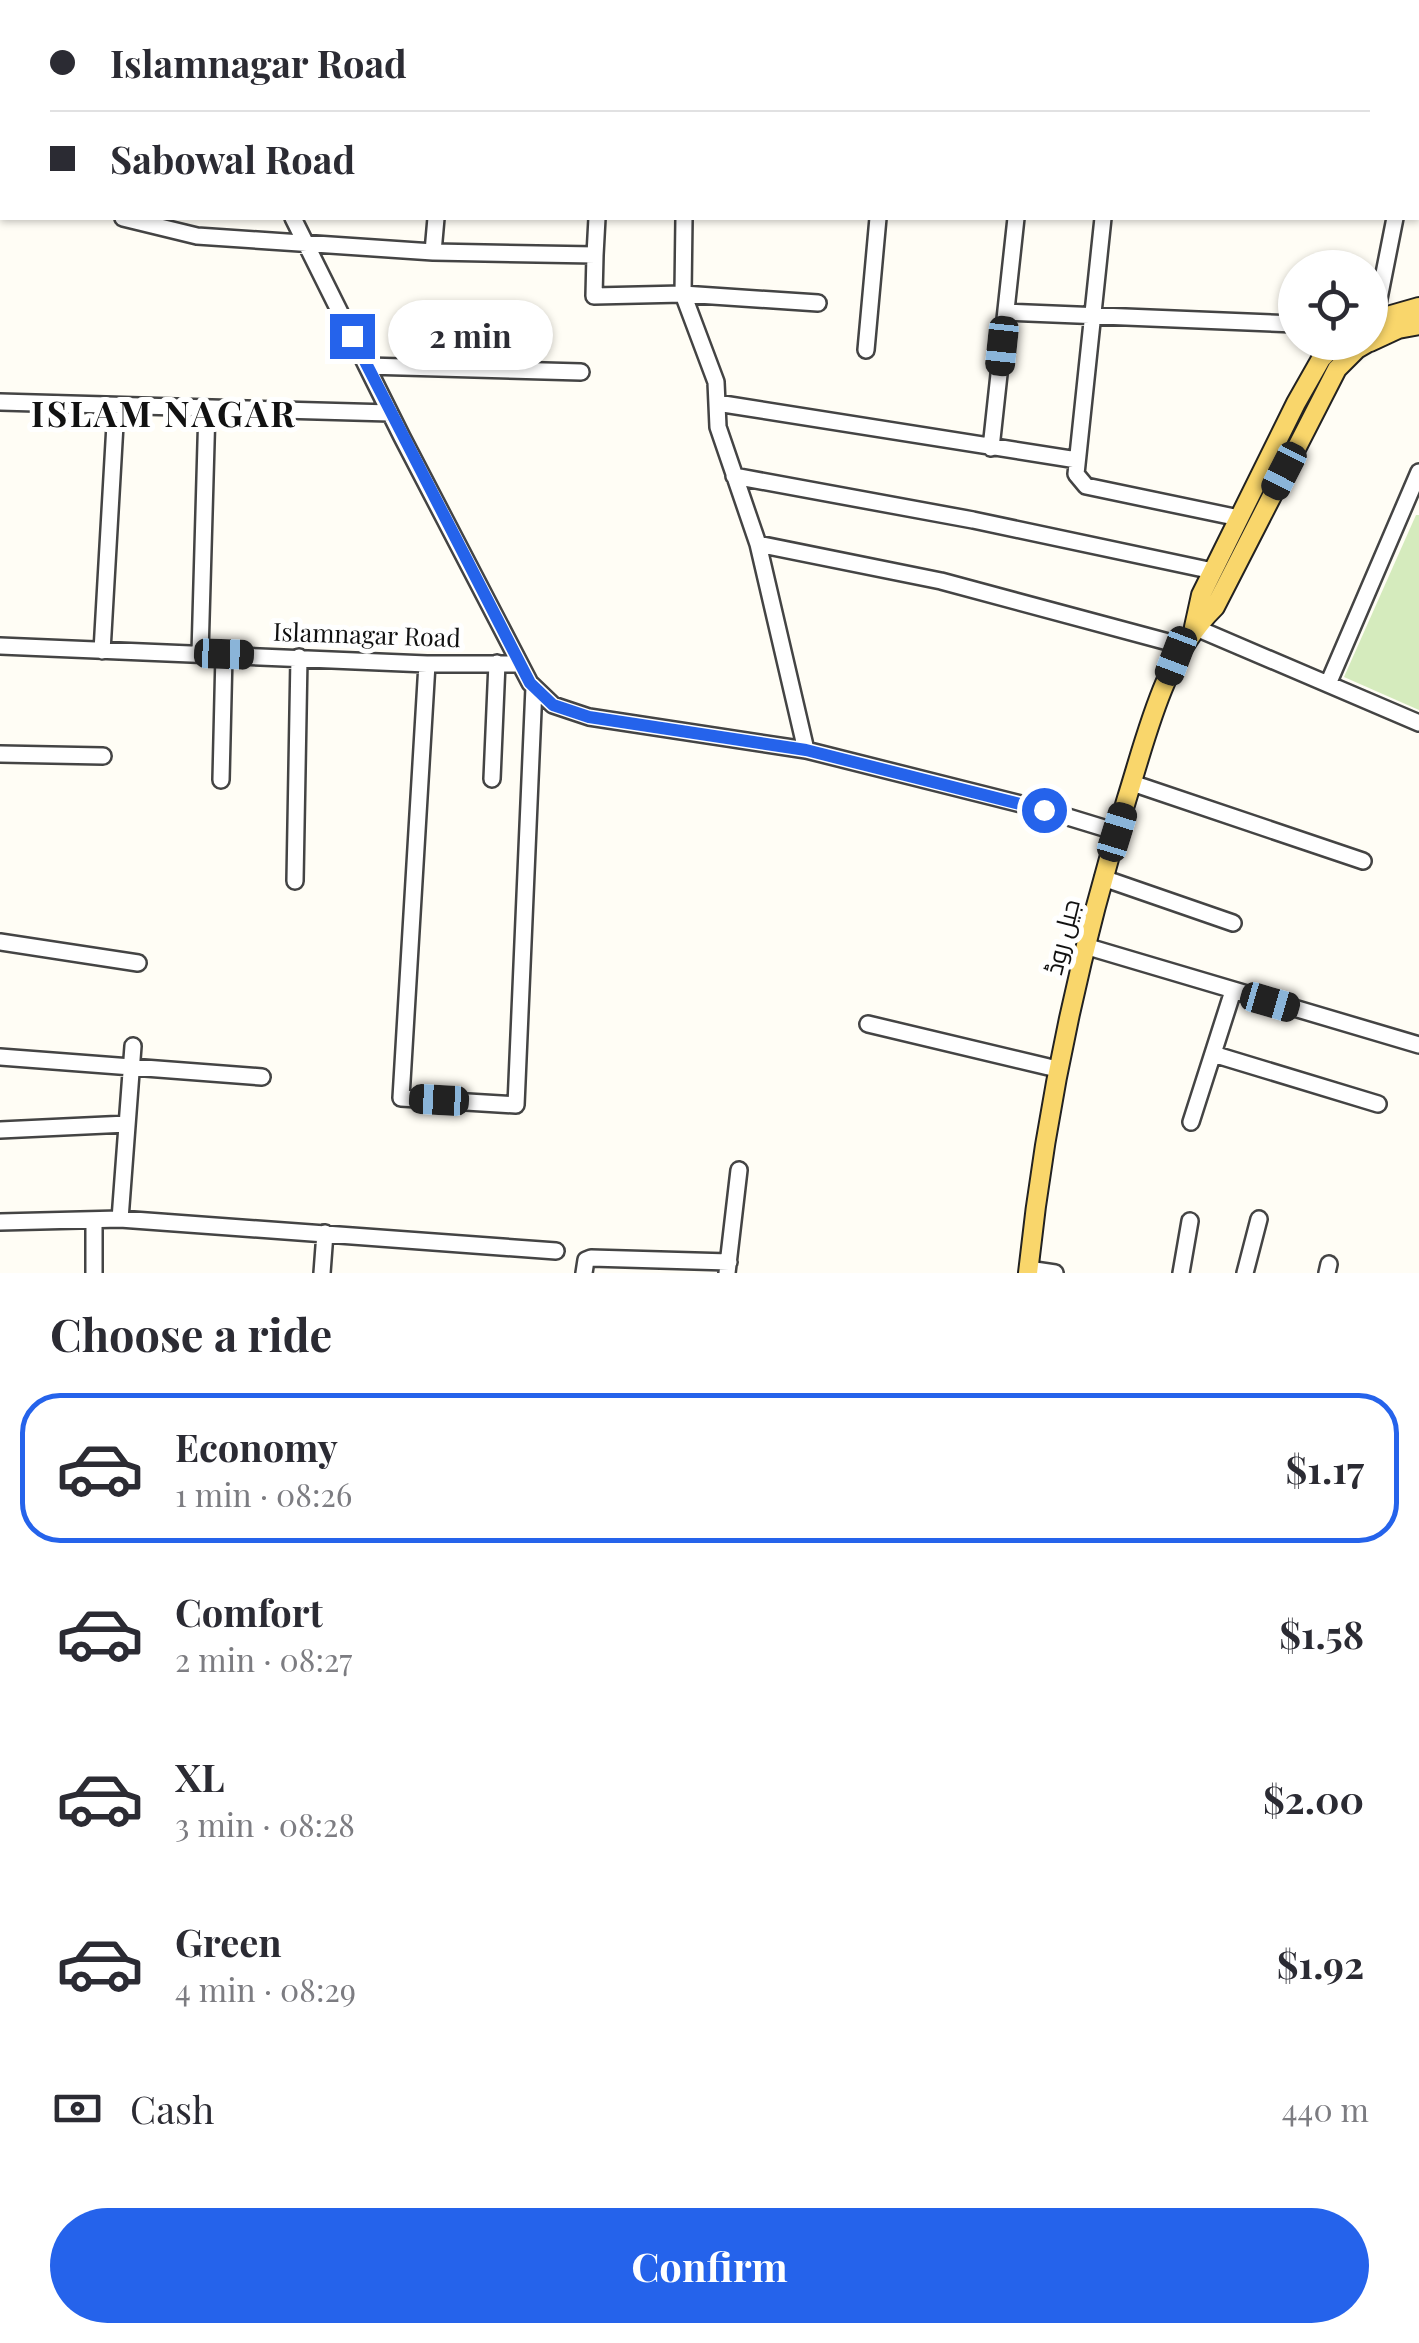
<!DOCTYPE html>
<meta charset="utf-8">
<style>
:root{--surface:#fff;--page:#f7f7f7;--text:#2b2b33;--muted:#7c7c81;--line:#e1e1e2;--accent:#2563eb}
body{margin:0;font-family:"Playfair Display",Cairo,serif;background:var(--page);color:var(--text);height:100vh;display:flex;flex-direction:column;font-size:38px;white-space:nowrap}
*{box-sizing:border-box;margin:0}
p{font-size:32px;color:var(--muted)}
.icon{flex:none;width:55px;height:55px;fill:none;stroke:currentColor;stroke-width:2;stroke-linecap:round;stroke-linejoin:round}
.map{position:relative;height:1273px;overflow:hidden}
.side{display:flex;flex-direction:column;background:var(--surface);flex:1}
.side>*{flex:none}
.banner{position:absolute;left:0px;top:0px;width:1420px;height:220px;box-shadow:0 2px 8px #0004;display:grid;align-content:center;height:220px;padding:0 50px;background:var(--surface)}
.buttons{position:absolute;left:1278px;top:250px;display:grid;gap:20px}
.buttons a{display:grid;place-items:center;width:110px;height:110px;border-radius:50%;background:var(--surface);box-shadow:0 2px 8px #0004;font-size:50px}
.end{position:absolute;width:45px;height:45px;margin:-22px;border:12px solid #2563eb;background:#fff;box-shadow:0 0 0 5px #fff}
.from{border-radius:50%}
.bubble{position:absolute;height:70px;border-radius:35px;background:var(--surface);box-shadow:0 2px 8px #0004;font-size:32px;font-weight:700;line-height:70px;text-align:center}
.car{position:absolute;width:30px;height:60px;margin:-30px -15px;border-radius:12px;box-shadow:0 0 8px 2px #0007;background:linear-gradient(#222 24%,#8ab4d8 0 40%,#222 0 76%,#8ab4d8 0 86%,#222 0)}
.banner b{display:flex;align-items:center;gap:35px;height:95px;font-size:38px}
.banner b+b{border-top:2px solid var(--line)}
.banner i{width:25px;height:25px;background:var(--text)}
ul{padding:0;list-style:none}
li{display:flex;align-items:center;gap:30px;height:150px;margin:0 20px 15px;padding:0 30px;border:5px solid transparent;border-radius:40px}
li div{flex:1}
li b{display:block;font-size:38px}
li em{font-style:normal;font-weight:700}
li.active{border-color:var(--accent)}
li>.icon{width:90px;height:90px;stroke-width:1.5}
h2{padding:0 50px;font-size:45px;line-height:120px}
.pay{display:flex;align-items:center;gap:25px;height:110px;padding:0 50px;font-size:38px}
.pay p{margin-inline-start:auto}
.button{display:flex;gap:20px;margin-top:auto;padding:20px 50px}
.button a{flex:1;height:115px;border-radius:60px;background:var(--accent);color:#fff;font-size:40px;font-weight:700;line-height:115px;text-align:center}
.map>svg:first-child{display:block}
</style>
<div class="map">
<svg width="1419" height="1273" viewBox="0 0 1419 1273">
<rect width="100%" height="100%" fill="#fffdf5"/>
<!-- green -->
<path fill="#d5ebbd" d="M1416,515H1419V710L1344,677Z"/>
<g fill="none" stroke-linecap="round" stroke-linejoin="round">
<!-- minor casing -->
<g stroke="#444" stroke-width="20">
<path id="minor" d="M184,0L185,2
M784,0L853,2
M34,2V0
M697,2L751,0
M1072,2V0
M1418,102H1419
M1418,119H1419
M0,199L2,200
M123,218L197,236L433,252L436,218
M293,218L402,437L530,683L553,705L589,717L806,750L1045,810L1117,832
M684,218L683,294L716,382L718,427L758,544L806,750
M1103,218L1076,474L1086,486L1239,518
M433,252L595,255L597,218
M595,255L594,296L683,294L818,303
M1006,312L1295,324
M1375,319L1395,218
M866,350L878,218
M367,366L581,372
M0,402L390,413
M717,403L1077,460
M991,448L1016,218
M734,476L973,520L1213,571
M758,544L941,581L1183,646
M1194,627L1419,723
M0,646L427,664H520
M102,651L116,407
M200,654L207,408
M427,664L401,1098L516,1105L534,687
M1328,684L1419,472
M0,754L103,756
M492,779L497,663
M221,780L224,654
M1132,783L1363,861
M1103,878L1233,923
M295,881L299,657
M0,942L138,963
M1085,946L1419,1045
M868,1024L1057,1069
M1213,1054L1378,1104
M0,1057L262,1077
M1191,1122L1233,991
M0,1130L127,1124
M120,1219L133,1046
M0,1222L120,1219L556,1251
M94,1222V1273
M1028,1269L1055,1273
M322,1273L325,1233
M584,1273L586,1260L591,1258L729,1262
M727,1273L739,1170
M1181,1273L1190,1221
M1245,1273L1259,1219
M1327,1273L1329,1264"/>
</g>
<!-- major casing -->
<g stroke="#222" stroke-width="22">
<path id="major" d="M1370,321L1419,307
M1370,342L1398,329L1419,325
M1194,627L1201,595L1296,403L1321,359L1338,342
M1028,1273C1045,1111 1079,953 1127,798C1148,731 1164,657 1215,607L1337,369L1357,349L1369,342"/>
</g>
<!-- minor -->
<use href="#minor" stroke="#fff" stroke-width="15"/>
<!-- major -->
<use href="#major" stroke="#f9d66b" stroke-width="18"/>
</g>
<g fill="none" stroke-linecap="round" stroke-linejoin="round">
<!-- route -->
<path stroke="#2563eb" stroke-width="12" d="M352,336L530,683L553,705L589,717L806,750L1044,810"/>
</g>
<g text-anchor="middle" stroke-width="10" stroke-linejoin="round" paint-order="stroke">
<!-- street labels -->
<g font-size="25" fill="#111" stroke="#fff">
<text transform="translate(367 635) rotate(2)" y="9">Islamnagar Road</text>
<text transform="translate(1062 937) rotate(-76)" y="9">جیل روڈ</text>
</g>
<!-- district labels -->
<g font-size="35" font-weight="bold" letter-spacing="2.5" fill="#111" stroke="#fff">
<text x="164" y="427">ISLAM NAGAR</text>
</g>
</g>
</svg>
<div class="buttons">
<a><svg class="icon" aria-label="locate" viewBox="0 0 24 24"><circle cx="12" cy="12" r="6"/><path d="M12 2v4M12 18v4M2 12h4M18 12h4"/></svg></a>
</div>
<i class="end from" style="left:1044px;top:810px"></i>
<i class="end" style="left:352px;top:336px"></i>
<div class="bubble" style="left:388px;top:300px;width:165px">2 min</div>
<i class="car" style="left:1002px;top:346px;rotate:186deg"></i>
<i class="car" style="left:1284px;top:471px;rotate:207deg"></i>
<i class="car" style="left:224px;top:654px;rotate:92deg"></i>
<i class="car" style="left:1176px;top:656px;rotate:201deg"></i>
<i class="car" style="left:1117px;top:832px;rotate:17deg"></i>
<i class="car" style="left:1270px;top:1002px;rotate:106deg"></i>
<i class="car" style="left:439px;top:1100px;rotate:273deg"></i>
<div class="banner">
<b><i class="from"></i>Islamnagar Road</b>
<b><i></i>Sabowal Road</b>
</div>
</div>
<section class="side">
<h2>Choose a ride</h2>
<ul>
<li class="active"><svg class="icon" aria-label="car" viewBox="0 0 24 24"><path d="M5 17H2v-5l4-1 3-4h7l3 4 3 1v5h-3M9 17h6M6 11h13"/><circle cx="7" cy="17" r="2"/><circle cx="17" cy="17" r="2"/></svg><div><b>Economy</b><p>1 min · 08:26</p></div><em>$1.17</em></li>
<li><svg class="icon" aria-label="car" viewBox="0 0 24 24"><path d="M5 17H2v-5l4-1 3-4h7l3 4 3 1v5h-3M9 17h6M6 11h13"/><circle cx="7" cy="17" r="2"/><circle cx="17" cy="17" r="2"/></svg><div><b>Comfort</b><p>2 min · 08:27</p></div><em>$1.58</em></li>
<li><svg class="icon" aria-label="car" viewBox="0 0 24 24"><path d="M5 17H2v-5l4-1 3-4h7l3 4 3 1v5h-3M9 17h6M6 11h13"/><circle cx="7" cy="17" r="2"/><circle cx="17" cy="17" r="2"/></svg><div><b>XL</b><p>3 min · 08:28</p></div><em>$2.00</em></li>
<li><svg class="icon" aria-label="car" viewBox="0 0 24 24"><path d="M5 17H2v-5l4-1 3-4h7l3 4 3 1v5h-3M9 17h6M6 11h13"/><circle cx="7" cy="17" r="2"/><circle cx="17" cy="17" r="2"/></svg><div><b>Green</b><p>4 min · 08:29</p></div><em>$1.92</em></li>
</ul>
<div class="pay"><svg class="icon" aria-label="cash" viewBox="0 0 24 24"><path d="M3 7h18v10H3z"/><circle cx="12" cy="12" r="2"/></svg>Cash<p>440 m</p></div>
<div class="button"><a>Confirm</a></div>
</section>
